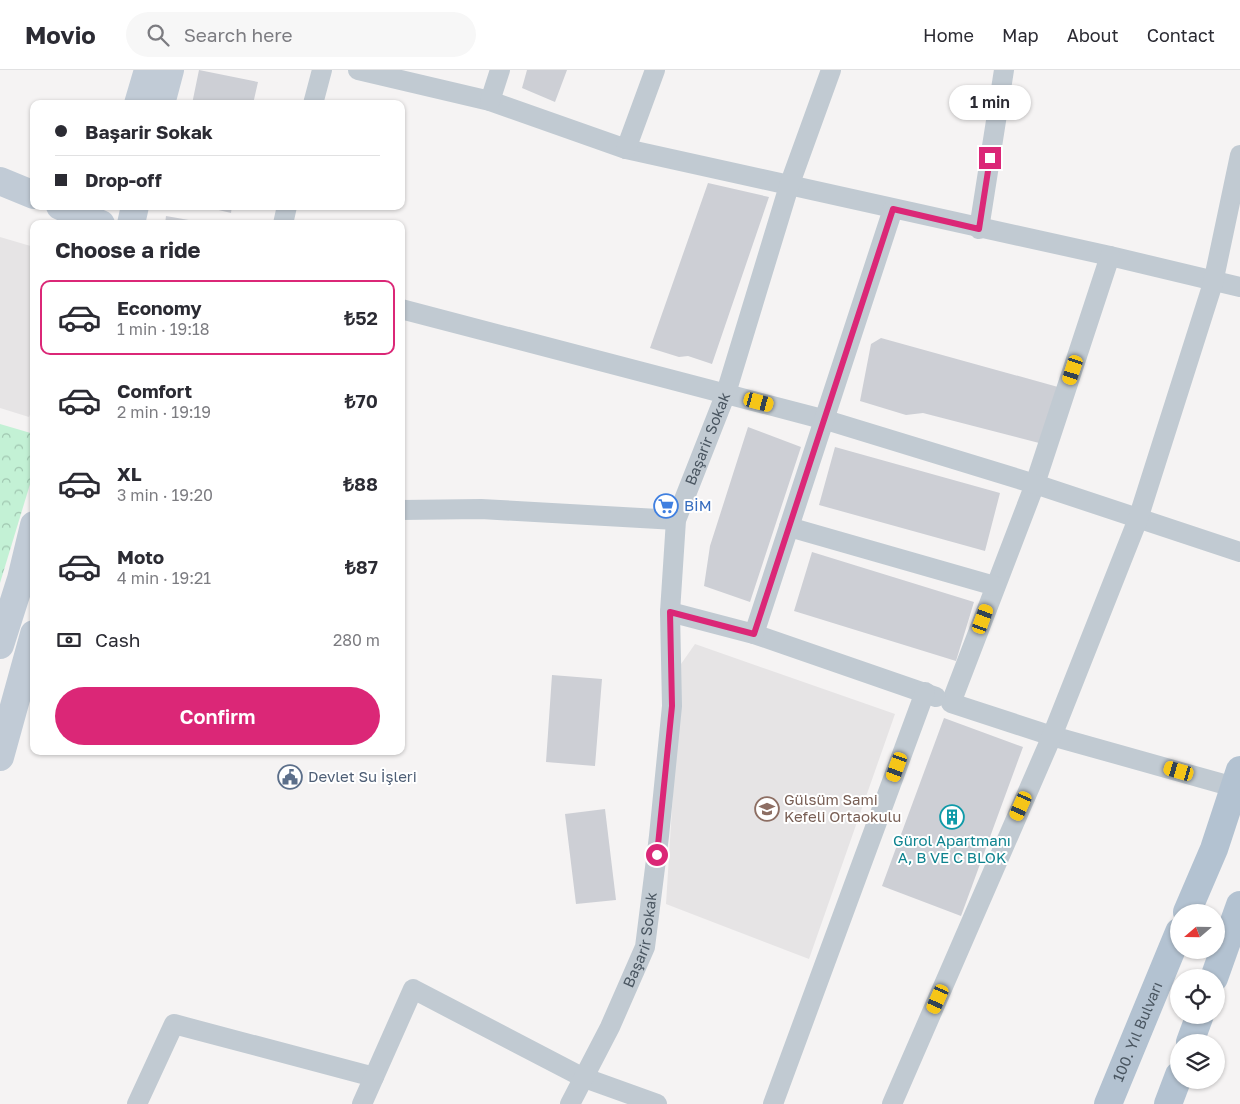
<!DOCTYPE html>
<meta charset="utf-8">
<style>
:root{--surface:#fff;--page:#f7f7f7;--text:#2b2b33;--muted:#7c7c81;--line:#e1e1e2;--accent:#db2777}
body{margin:0;font-family:"Golos Text",sans-serif;background:var(--page);color:var(--text);height:100vh;display:flex;flex-direction:column;font-size:19px;white-space:nowrap}
*{box-sizing:border-box;margin:0}
p{font-size:16px;color:var(--muted)}
.icon{flex:none;width:28px;height:28px;fill:none;stroke:currentColor;stroke-width:2;stroke-linecap:round;stroke-linejoin:round}
.map{position:relative;flex:1;overflow:hidden}
.drawer{position:absolute;left:30px;top:150px;width:375px;height:535px;display:flex;flex-direction:column;background:var(--surface);border-radius:10px;box-shadow:0 1px 4px #0004}
.drawer>*{flex:none}
.banner{position:absolute;left:30px;top:30px;width:375px;height:110px;border-radius:10px;box-shadow:0 1px 4px #0004;display:grid;align-content:center;height:110px;padding:0 25px;background:var(--surface)}
.needle{width:32px;rotate:250deg}
.controls{position:absolute;left:1170px;top:834px;display:grid;gap:10px}
.controls a{display:grid;place-items:center;width:55px;height:55px;border-radius:50%;background:var(--surface);box-shadow:0 1px 4px #0004;font-size:25px}
.end{position:absolute;width:22px;height:22px;margin:-11px;border:6px solid #db2777;background:#fff;box-shadow:0 0 0 2px #fff}
.from{border-radius:50%}
.bubble{position:absolute;height:35px;border-radius:18px;background:var(--surface);box-shadow:0 1px 4px #0004;font-size:16px;font-weight:600;line-height:35px;text-align:center}
.car{position:absolute;width:15px;height:30px;margin:-15px -8px;border-radius:6px;box-shadow:0 0 4px 1px #0007;background:linear-gradient(#f5c518 24%,#345 0 40%,#f5c518 0 76%,#345 0 86%,#f5c518 0)}
.banner b{display:flex;align-items:center;gap:18px;height:48px;font-size:19px}
.banner b+b{border-top:1px solid var(--line)}
.banner i{width:12px;height:12px;background:var(--text)}
ul{padding:0;list-style:none}
li{display:flex;align-items:center;gap:15px;height:75px;margin:0 10px 8px;padding:0 15px;border:2px solid transparent;border-radius:10px}
li div{flex:1}
li b{display:block;font-size:19px}
li em{font-style:normal;font-weight:600}
li.selected{border-color:var(--accent)}
li>.icon{width:45px;height:45px;stroke-width:1.5}
h2{padding:0 25px;font-size:22px;line-height:60px}
.pay{display:flex;align-items:center;gap:12px;height:55px;padding:0 25px;font-size:19px}
.pay p{margin-inline-start:auto}
.button{display:flex;gap:10px;margin-top:auto;padding:10px 25px}
.button a{flex:1;height:58px;border-radius:30px;background:var(--accent);color:#fff;font-size:20px;font-weight:600;line-height:58px;text-align:center}
header{display:flex;align-items:center;gap:30px;box-sizing:border-box;height:70px;padding:0 25px;background:var(--surface);border-bottom:1px solid var(--line)}
header strong{font-size:24px}
nav{display:flex;gap:28px;margin-inline-start:auto;font-size:18px}
.search{width:350px;height:45px;background:var(--page);display:flex;align-items:center;gap:12px;box-sizing:border-box;padding:0 18px;border-radius:28px;color:var(--muted);font-size:19px}
.map>svg:first-child{display:block}
</style>
<header>
<strong>Movio</strong>
<div class="search"><svg class="icon" aria-label="search" viewBox="0 0 24 24"><circle cx="10" cy="10" r="6"/><path d="M15 15l6 6"/></svg>Search here</div>
<nav><a>Home</a><a>Map</a><a>About</a><a>Contact</a></nav>
</header>
<div class="map">
<svg width="1240" height="1034" viewBox="0 0 1240 1034">
<defs>
<pattern id="park-crowns" width="20" height="18" patternUnits="userSpaceOnUse" patternTransform="scale(1.25)"><rect width="20" height="18" fill="#c3f1d5"/><path d="M2 6a3 3 0 1 1 6 0M12 15a3 3 0 1 1 6 0" fill="none" stroke="#a0c6b0"/></pattern>
</defs>
<rect width="100%" height="100%" fill="#f5f3f3"/>
<!-- education -->
<path fill="#e6e4e5" d="M0,167L34,177V333L29,347L0,338Z
M695,574L895,644L809,889L666,834L681,594Z"/>
<!-- park -->
<path fill="url(#park-crowns)" d="M0,354L34,364V401L0,513Z"/>
<!-- building -->
<path fill="#cdcfd5" d="M199,0L258,12L253,34H192Z
M527,0H567L555,32L522,18Z
M708,113L769,127L712,294L688,286L679,287L650,278Z
M202,136H232L231,143Z
M166,146L206,153V154H165Z
M881,268L1058,317L1043,374L923,343L906,345L860,331L871,274Z
M748,357L801,377L750,532L704,516L710,476Z
M835,377L1000,423L985,481L819,435Z
M812,482L974,532L956,591L794,541Z
M552,605L602,609L595,696L546,692Z
M944,648L1023,677L961,846L882,816Z
M605,739L616,830L576,834L565,744Z"/>
<g fill="none" stroke-linecap="round" stroke-linejoin="round">
<!-- street -->
<g stroke="#c1cad2" stroke-width="20">
<path d="M358,0L490,31L626,79L1110,186L1240,217"/>
<path d="M490,31L500,0"/>
<path d="M313,34L322,0"/>
<path d="M626,79L655,0"/>
<path d="M283,154L287,136"/>
<path d="M979,159L1004,0"/>
<path d="M1110,186L1035,414L951,633L1052,666L1234,717"/>
<path d="M401,239L826,350L1035,414L1240,482"/>
<path d="M401,440L481,439L676,450"/>
<path d="M789,457L995,516"/>
<path d="M670,542L754,564L936,627"/>
<path d="M754,564L893,139"/>
<path d="M137,1034L174,954L374,1007"/>
<path d="M362,1034L413,919L582,1007L657,1034"/>
<path id="s1" d="M570,1034L610,957L645,877L659,766L672,636L670,542L676,450L726,323L789,116L831,0"/>
<path d="M773,1034L925,622"/>
<path d="M892,1034L1052,666L1138,449L1213,213L1240,85"/>
</g>
<!-- secondary -->
<path stroke="#c1cbd6" stroke-width="28" d="M138,34L148,0
M161,34L170,0
M0,111L34,125
M60,136L101,154
M131,154L135,136
M0,575L21,509L34,455
M0,687L34,564"/>
<!-- primary -->
<g stroke="#b3c2d1" stroke-width="28">
<path d="M1187,842L1214,779L1240,700"/>
<path d="M1214,908L1240,835"/>
<path d="M1190,972L1200,945"/>
<path id="s2" d="M1108,1034L1179,862"/>
<path d="M1168,1034L1179,1005"/>
</g>
</g>
<g fill="none" stroke-linecap="round" stroke-linejoin="round">
<!-- route -->
<path stroke="#db2777" stroke-width="6" d="M657,785L672,636L670,542L754,564L893,139L979,159L990,88"/>
</g>
<!-- icons -->
<defs>
<g id="supermarket-ring" transform="scale(1.25)"><circle r="9.5" fill="#fff" stroke="#3f7fe0" stroke-width="1.5"/><path d="M-6-5.5h2.5l.6 2H6L4.5 2H-2.5L-4.4-4H-6ZM-1.5 3.2a1.3 1.3 0 1 0 .1 0ZM3 3.2a1.3 1.3 0 1 0 .1 0Z" fill="#3f7fe0"/></g>
<g id="civic-ring" transform="scale(1.25)"><circle r="9.5" fill="#fff" stroke="#5c6f8a" stroke-width="1.5"/><path d="M-.6-6.5H3V-4.5H.6V-3L4-1V1h2V6H-6V1h2V-1L-.6-3ZM-1.2 2.5V6h2.4V2.5Z" fill="#5c6f8a"/></g>
<g id="school-ring" transform="scale(1.25)"><circle r="9.5" fill="#fff" stroke="#8d6e63" stroke-width="1.5"/><path d="M0-5L7-2L0 1L-7-2ZM-4 1L0 2.5L4 1V4Q0 6-4 4Z" fill="#8d6e63"/></g>
<g id="building-ring" transform="scale(1.25)"><circle r="9.5" fill="#fff" stroke="#0f9aa8" stroke-width="1.5"/><path d="M-4-6H4V6H1V3H-1V6H-4ZM-2.5-4.3h1.7v1.8h-1.7ZM.8-4.3h1.7v1.8H.8ZM-2.5-1h1.7V.8h-1.7ZM.8-1h1.7V.8H.8Z" fill="#0f9aa8"/></g>
</defs>
<g fill-rule="evenodd">
<use href="#supermarket-ring" x="666" y="436"/>
<use href="#civic-ring" x="290" y="707"/>
<use href="#school-ring" x="767" y="739"/>
<use href="#building-ring" x="952" y="747"/>
</g>
<g text-anchor="middle" stroke-width="4" stroke-linejoin="round" paint-order="stroke">
<!-- street labels -->
<g font-size="15" fill="#4a5661" stroke="#fff">
<text dy="5" stroke="none"><textPath href="#s1" startOffset="690">Başarir Sokak</textPath></text>
<text dy="5" stroke="none"><textPath href="#s1" startOffset="180">Başarir Sokak</textPath></text>
<text dy="5" stroke="none"><textPath href="#s2" startOffset="78">100. Yıl Bulvarı</textPath></text>
</g>
<!-- shop labels -->
<g font-size="15" fill="#366cbe" stroke="#fff" text-anchor="start">
<text x="684" y="441">BİM</text>
</g>
<!-- service labels -->
<g font-size="15" fill="#4e5e75" stroke="#fff" text-anchor="start">
<text x="308" y="712">Devlet Su İşleri</text>
</g>
<!-- education labels -->
<g font-size="15" fill="#785e54" stroke="#fff" text-anchor="start">
<text x="784" y="735">Gülsüm Sami<tspan x="784" dy="17">Kefeli Ortaokulu</tspan></text>
</g>
<!-- culture labels -->
<g font-size="15" fill="#0d838f" stroke="#fff">
<text x="952" y="776">Gürol Apartmanı<tspan x="952" dy="17">A, B VE C BLOK</tspan></text>
</g>
</g>
</svg>
<div class="controls">
<a><svg class="needle" viewBox="-14 -14 28 28"><path d="M0-13l5 13h-10z" fill="#e53935"/><path d="M0 13l5-13h-10z" fill="#7c7c81"/></svg></a>
<a><svg class="icon" aria-label="locate" viewBox="0 0 24 24"><circle cx="12" cy="12" r="6"/><path d="M12 2v4M12 18v4M2 12h4M18 12h4"/></svg></a>
<a><svg class="icon" aria-label="layers" viewBox="0 0 24 24"><path d="M12 4l9 5-9 5-9-5zM3 14l9 5 9-5"/></svg></a>
</div>
<i class="end from" style="left:657px;top:785px"></i>
<i class="end" style="left:990px;top:88px"></i>
<div class="bubble" style="left:949px;top:15px;width:82px">1 min</div>
<i class="car" style="left:1073px;top:300px;rotate:198deg"></i>
<i class="car" style="left:759px;top:332px;rotate:105deg"></i>
<i class="car" style="left:983px;top:549px;rotate:20deg"></i>
<i class="car" style="left:897px;top:697px;rotate:200deg"></i>
<i class="car" style="left:1179px;top:701px;rotate:286deg"></i>
<i class="car" style="left:1021px;top:736px;rotate:204deg"></i>
<i class="car" style="left:938px;top:929px;rotate:204deg"></i>
<div class="banner">
<b><i class="from"></i>Başarir Sokak</b>
<b><i></i>Drop-off</b>
</div>
<section class="drawer">
<h2>Choose a ride</h2>
<ul>
<li class="selected"><svg class="icon" aria-label="car" viewBox="0 0 24 24"><path d="M5 17H2v-5l4-1 3-4h7l3 4 3 1v5h-3M9 17h6M6 11h13"/><circle cx="7" cy="17" r="2"/><circle cx="17" cy="17" r="2"/></svg><div><b>Economy</b><p>1 min · 19:18</p></div><em>₺52</em></li>
<li><svg class="icon" aria-label="car" viewBox="0 0 24 24"><path d="M5 17H2v-5l4-1 3-4h7l3 4 3 1v5h-3M9 17h6M6 11h13"/><circle cx="7" cy="17" r="2"/><circle cx="17" cy="17" r="2"/></svg><div><b>Comfort</b><p>2 min · 19:19</p></div><em>₺70</em></li>
<li><svg class="icon" aria-label="car" viewBox="0 0 24 24"><path d="M5 17H2v-5l4-1 3-4h7l3 4 3 1v5h-3M9 17h6M6 11h13"/><circle cx="7" cy="17" r="2"/><circle cx="17" cy="17" r="2"/></svg><div><b>XL</b><p>3 min · 19:20</p></div><em>₺88</em></li>
<li><svg class="icon" aria-label="car" viewBox="0 0 24 24"><path d="M5 17H2v-5l4-1 3-4h7l3 4 3 1v5h-3M9 17h6M6 11h13"/><circle cx="7" cy="17" r="2"/><circle cx="17" cy="17" r="2"/></svg><div><b>Moto</b><p>4 min · 19:21</p></div><em>₺87</em></li>
</ul>
<div class="pay"><svg class="icon" aria-label="cash" viewBox="0 0 24 24"><path d="M3 7h18v10H3z"/><circle cx="12" cy="12" r="2"/></svg>Cash<p>280 m</p></div>
<div class="button"><a>Confirm</a></div>
</section>
</div>
